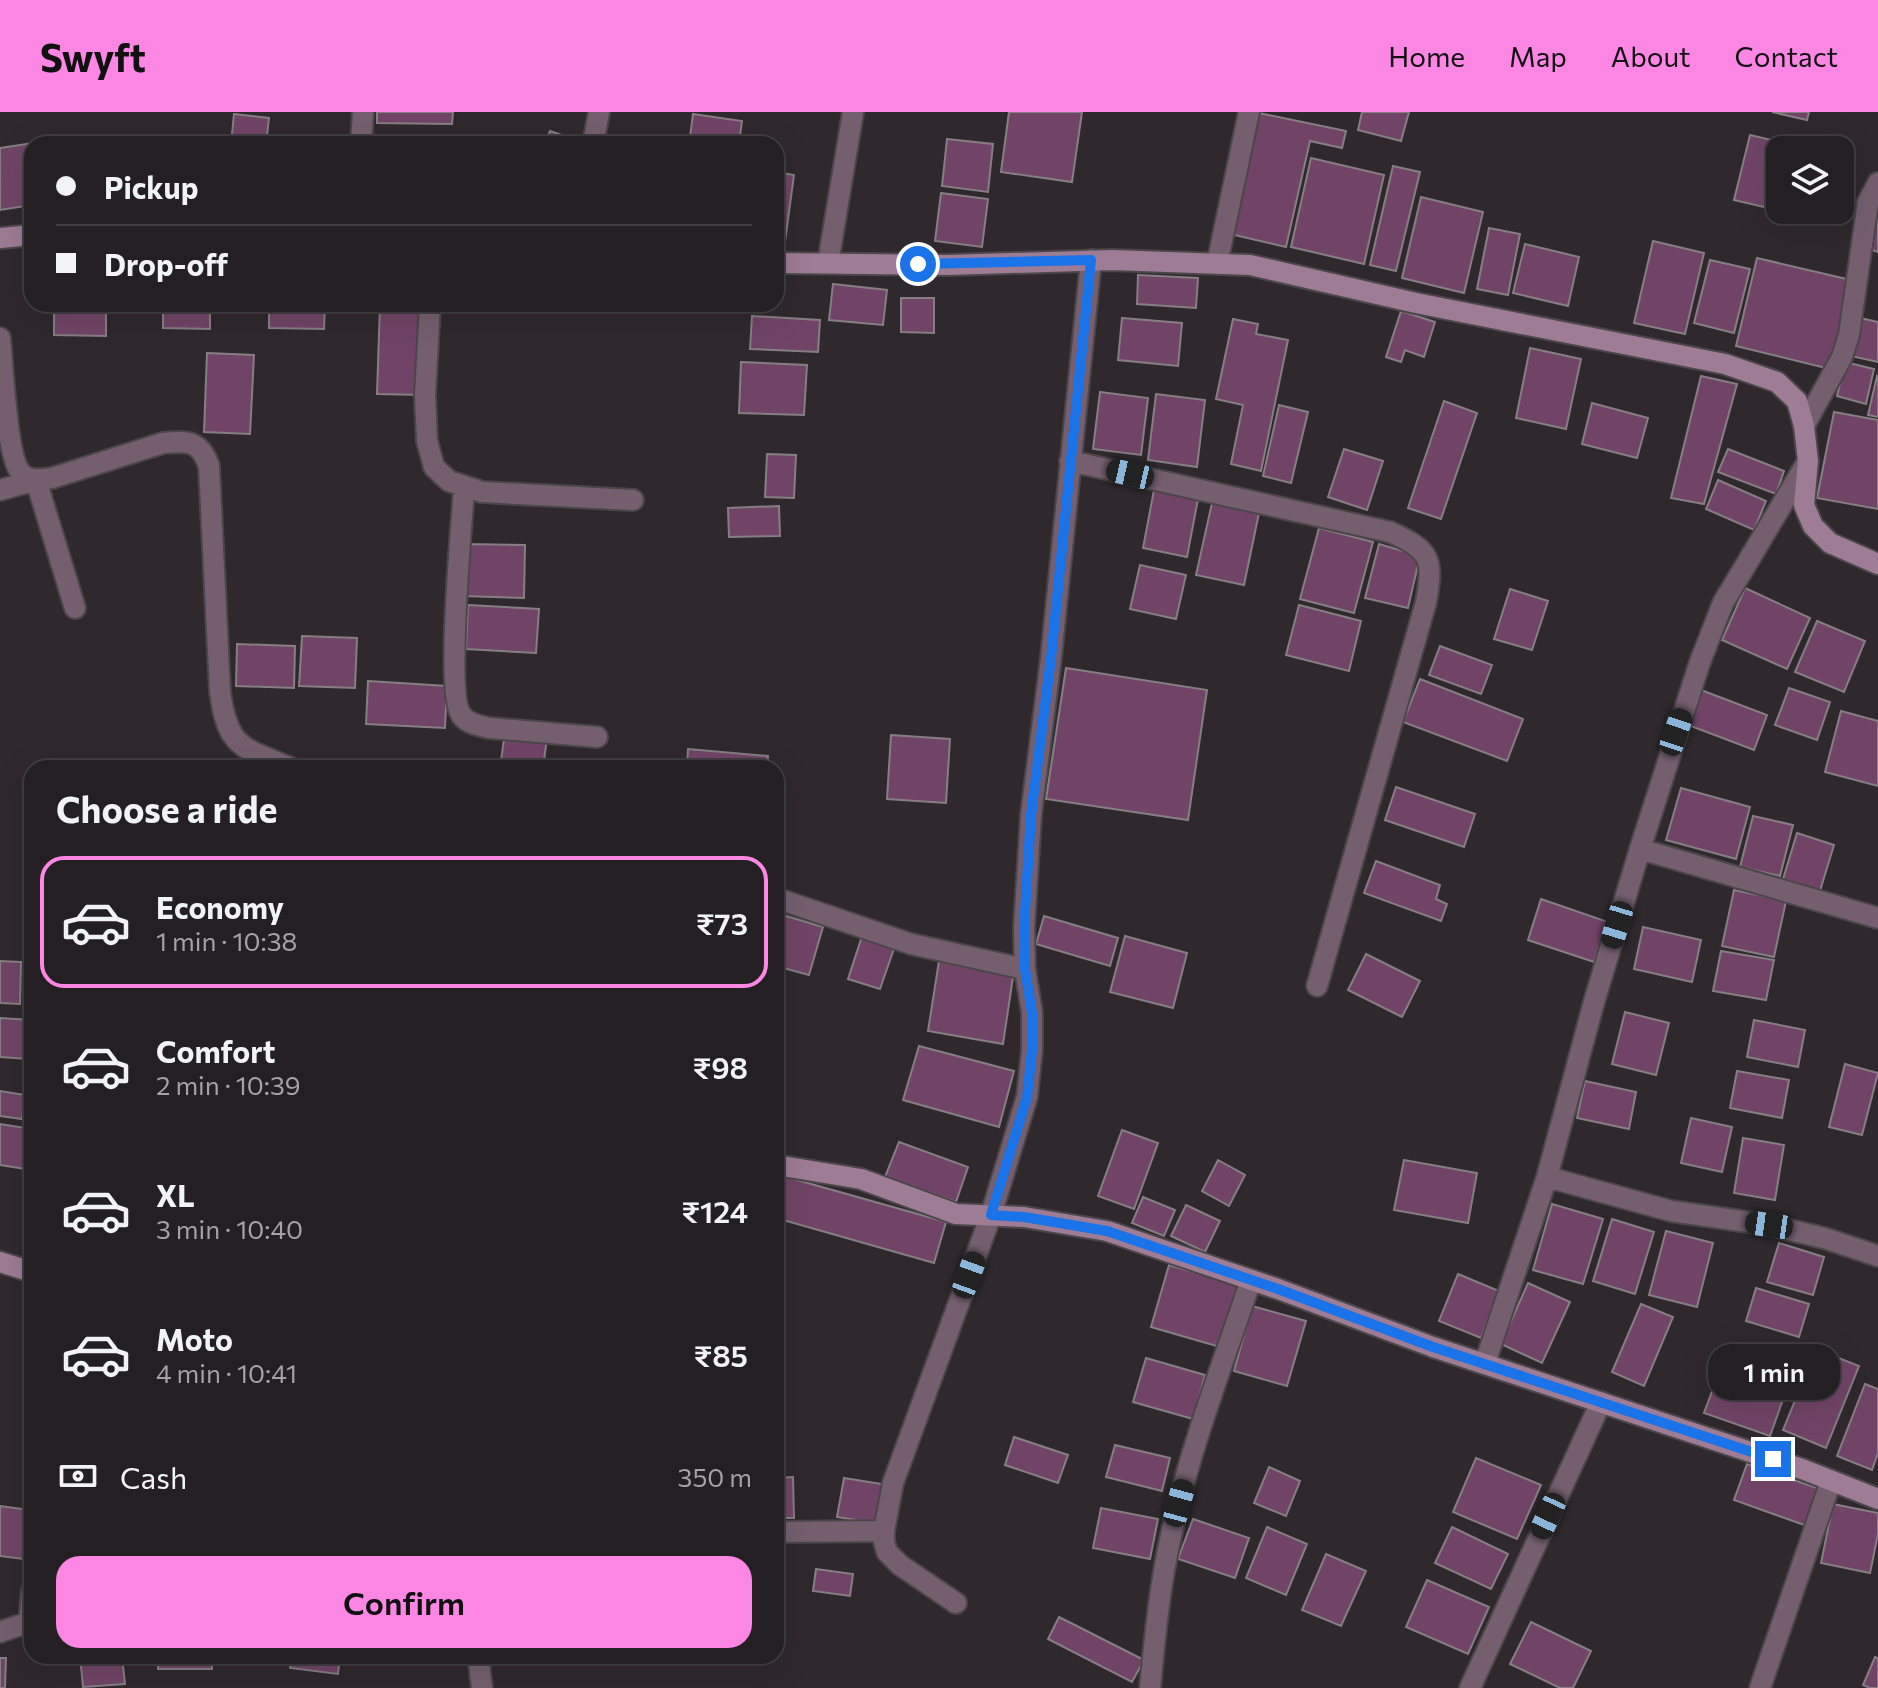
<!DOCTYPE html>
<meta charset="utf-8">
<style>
:root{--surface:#231f22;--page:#2f2c2f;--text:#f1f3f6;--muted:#a3a2a5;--line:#403d40;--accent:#fc86e4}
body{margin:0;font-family:Commissioner,sans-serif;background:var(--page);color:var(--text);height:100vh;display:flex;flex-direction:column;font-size:30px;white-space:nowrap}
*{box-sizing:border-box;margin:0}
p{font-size:26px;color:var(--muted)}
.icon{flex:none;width:44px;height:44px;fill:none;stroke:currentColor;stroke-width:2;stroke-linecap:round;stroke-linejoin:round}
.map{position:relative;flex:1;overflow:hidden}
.panel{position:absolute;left:24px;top:648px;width:760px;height:904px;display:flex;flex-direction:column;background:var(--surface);border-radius:24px;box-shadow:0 8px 32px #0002,0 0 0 2px var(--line)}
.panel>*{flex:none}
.hud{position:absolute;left:24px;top:24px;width:760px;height:176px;border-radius:24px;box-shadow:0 8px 32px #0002,0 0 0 2px var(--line);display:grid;align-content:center;height:176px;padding:0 32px;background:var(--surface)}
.tools{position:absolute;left:1766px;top:24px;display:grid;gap:16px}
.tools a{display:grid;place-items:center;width:88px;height:88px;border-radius:16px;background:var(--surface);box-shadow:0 8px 32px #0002,0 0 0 2px var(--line);font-size:40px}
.end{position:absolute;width:36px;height:36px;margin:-18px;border:10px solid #1a73e8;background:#fff;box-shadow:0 0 0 4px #fff}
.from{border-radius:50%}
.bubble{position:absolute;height:56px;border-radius:24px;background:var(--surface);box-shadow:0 8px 32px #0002,0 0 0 2px var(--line);font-size:26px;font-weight:600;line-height:56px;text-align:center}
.car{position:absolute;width:24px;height:48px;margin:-24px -12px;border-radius:10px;box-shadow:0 0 6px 2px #0007;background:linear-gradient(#222 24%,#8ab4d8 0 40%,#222 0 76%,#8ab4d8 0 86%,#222 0)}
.hud b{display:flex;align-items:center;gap:28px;height:76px;font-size:30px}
.hud b+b{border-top:2px solid var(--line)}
.hud i{width:20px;height:20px;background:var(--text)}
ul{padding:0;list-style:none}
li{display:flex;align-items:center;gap:24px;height:132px;margin:0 16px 12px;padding:0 16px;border:4px solid transparent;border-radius:24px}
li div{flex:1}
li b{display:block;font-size:30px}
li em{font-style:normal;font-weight:600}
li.selected{border-color:var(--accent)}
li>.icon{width:72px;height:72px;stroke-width:1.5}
h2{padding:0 32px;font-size:36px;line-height:96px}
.pay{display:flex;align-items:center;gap:20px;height:88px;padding:0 32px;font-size:30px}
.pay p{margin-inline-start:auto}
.cta{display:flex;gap:16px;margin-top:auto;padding:16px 32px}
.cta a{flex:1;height:92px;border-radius:24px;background:var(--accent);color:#111;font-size:32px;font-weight:600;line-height:92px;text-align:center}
header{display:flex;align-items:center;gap:48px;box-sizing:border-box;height:112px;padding:0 40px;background:var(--accent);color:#111}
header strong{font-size:38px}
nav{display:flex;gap:44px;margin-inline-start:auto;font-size:28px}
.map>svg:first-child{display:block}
</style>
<header>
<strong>Swyft</strong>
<nav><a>Home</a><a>Map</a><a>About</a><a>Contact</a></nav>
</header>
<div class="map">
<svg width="1878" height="1576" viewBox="0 0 1878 1576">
<rect width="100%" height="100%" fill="#2f292d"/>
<!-- building -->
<path fill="#714467" stroke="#857e83" stroke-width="2" d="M377,0H453L452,12L377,11Z
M1009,0H1082L1072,70L1001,60Z
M1254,0L1346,19L1342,36L1310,29L1286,135L1226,121Z
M1362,0H1409L1401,29L1358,18Z
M1772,0H1809L1807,8Z
M234,2L269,6L266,32H231Z
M693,2L742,9L739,32H689Z
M550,19L582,30V32H545Z
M370,23H450V32H370Z
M1750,23L1815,38H1780V98H1803L1802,104L1734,88Z
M947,27L993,32L988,80L942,74Z
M40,30L32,32V93L0,98V36Z
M1311,46L1384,63L1364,152L1291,135Z
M1393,54L1420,60L1396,159L1370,153Z
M776,60L794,63L784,137L776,136Z
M941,81L988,87L982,135L935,129Z
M1878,81V140L1863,135Z
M1421,85L1483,100L1464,181L1402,166Z
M1489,116L1520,122L1508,183L1477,177Z
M1653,129L1704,141L1685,222L1634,211Z
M1525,132L1579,145L1568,194L1513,181Z
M1757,146L1851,168L1830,257L1736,234Z
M1710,148L1750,157L1734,221L1694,211Z
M1138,163L1198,166L1196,196L1137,192Z
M833,172L887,178L883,213L829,208Z
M901,186H934V221L901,220Z
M54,192H106V224L54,223Z
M111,192H157V201L111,200Z
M163,192H210V217L163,216Z
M269,192H325L324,217L269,216Z
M380,192H426L423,283L377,282Z
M1401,199L1435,210L1424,245L1405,238L1401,250L1386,245Z
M752,204L820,208L818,240L750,237Z
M1122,206L1182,211L1178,254L1118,248Z
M1860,206L1878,210V250L1851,244Z
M1233,207L1258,212L1256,222L1288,228L1261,359L1231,352L1243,293L1216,287Z
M1530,236L1581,247L1566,317L1516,306Z
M207,241L254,243L250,322L204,320Z
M741,250L807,253L804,303L739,301Z
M1845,250L1874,257L1866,292L1837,284Z
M1701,264L1737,272L1704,392L1671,386Z
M1877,264L1878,265V305L1868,303Z
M1100,280L1148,286L1141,343L1093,337Z
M1156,282L1205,288L1197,355L1148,348Z
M1444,289L1477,301L1441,407L1408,396Z
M1592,291L1648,306L1637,346L1582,332Z
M1279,293L1308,300L1291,371L1263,364Z
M1834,300L1878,308V397L1817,386Z
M1344,337L1383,349L1367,398L1328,385Z
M1728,337L1784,359L1776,382L1718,360Z
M767,342L796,343L794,386L765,385Z
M1718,368L1766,389L1754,418L1706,397Z
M1154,378L1198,387L1187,445L1143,436Z
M1212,391L1259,401L1244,473L1196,463Z
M779,394L780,424L729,425L728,396Z
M1319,416L1373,430L1354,501L1300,487Z
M463,432L525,433L524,486L462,484Z
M1379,432L1420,444L1408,496L1365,486Z
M1140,453L1186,463L1176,507L1130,497Z
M1745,476L1810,506L1787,557L1722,528Z
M1510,477L1548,489L1532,538L1494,527Z
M468,493L539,497L536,541L466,537Z
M1299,493L1361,509L1349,559L1286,543Z
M1817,509L1865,529L1844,580L1795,560Z
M302,524L357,526L355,576L299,574Z
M237,532L295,534L294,576L236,574Z
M1440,534L1492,553L1481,582L1429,563Z
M1066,556L1207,578L1188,708L1046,687Z
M1420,567L1523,607L1507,649L1403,610Z
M368,569L447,574L445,616L366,612Z
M1789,576L1830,590L1817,628L1775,613Z
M1701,578L1767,603L1754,638L1688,613Z
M1841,599L1878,609V674L1825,660Z
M505,620L547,626L543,656H500Z
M891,623L950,627L946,691L887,687Z
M688,637L768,644L767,656H687Z
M1396,675L1475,702L1464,735L1385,708Z
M1681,676L1750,695L1736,747L1666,728Z
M1753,704L1793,713L1780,764L1740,755Z
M1797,721L1834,733L1820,779L1783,767Z
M1376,749L1440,773L1436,787L1447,792L1441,809L1364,781Z
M1734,778L1786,789L1774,845L1722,834Z
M1541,787L1608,810L1594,850L1528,828Z
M776,801L823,815L809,863L776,854Z
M1044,804L1118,826L1110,854L1036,832Z
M1643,815L1701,828L1692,870L1634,857Z
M864,818L897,828L880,877L848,867Z
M1125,824L1187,841L1173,896L1110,880Z
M1721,839L1774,848L1766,888L1713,879Z
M1366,842L1420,869L1402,905L1348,878Z
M0,849L21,850L20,892L0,891Z
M939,849L1013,865L1003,932L928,919Z
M1625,900L1669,911L1656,963L1612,952Z
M0,906L31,908L28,947L0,945Z
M1754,908L1805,918L1798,955L1747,945Z
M919,934L1014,959L999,1015L903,988Z
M1845,952L1878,961L1862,1023L1829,1015Z
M1737,959L1789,968L1782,1006L1730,996Z
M1585,969L1636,980L1629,1017L1577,1006Z
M0,979L25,983L22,1007L0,1004Z
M1691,1006L1732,1015L1722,1060L1681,1051Z
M0,1012L32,1017V1058L0,1053Z
M1122,1018L1158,1031L1134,1097L1098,1084Z
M1743,1026L1784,1033L1775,1088L1734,1081Z
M899,1030L968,1055L956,1090L885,1065Z
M1218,1048L1245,1063L1229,1094L1202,1079Z
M1404,1048L1477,1061L1468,1111L1394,1098Z
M776,1062L946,1110L934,1151L776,1106Z
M1143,1085L1175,1098L1164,1124L1132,1111Z
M1552,1092L1603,1107L1583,1172L1533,1158Z
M1186,1093L1220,1109L1205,1140L1171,1124Z
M1612,1107L1654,1120L1635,1182L1593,1169Z
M1666,1119L1713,1131L1697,1195L1649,1183Z
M1779,1131L1824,1145L1813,1183L1767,1170Z
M1169,1153L1238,1173L1220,1235L1151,1215Z
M1458,1162L1499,1179L1481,1226L1439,1209Z
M1528,1171L1570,1190L1542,1251L1501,1232Z
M1756,1176L1809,1192L1799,1225L1746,1209Z
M1641,1192L1673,1205L1644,1274L1612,1260Z
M1252,1194L1306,1209L1287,1274L1234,1259Z
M1816,1237L1859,1254L1826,1336L1783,1318Z
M1726,1242L1791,1265L1770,1324L1704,1301Z
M1146,1246L1205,1263L1193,1307L1133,1290Z
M1865,1272L1878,1277V1341L1872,1358L1837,1344Z
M1014,1325L1068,1343L1058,1371L1005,1353Z
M1115,1333L1170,1346L1162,1379L1106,1365Z
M1476,1346L1541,1373L1517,1427L1453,1400Z
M1747,1352L1820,1377L1807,1414L1734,1388Z
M1269,1355L1300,1369L1286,1404L1254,1391Z
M793,1365L794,1406H776V1366Z
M844,1366L888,1373L881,1412L837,1405Z
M1833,1392L1878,1401V1422L1870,1461L1821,1451Z
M0,1394L30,1398L23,1447L0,1444Z
M1101,1396L1158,1407L1150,1447L1093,1436Z
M1193,1407L1249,1426L1235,1466L1178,1447Z
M1267,1415L1307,1432L1286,1483L1246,1466Z
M1452,1415L1508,1442L1491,1477L1435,1451Z
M1326,1442L1366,1459L1341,1514L1302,1498Z
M816,1457L853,1462L850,1484L813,1479Z
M1427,1468L1489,1495L1468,1542L1406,1515Z
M1059,1505L1144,1548L1132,1570L1048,1527Z
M1531,1510L1591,1539L1573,1576H1560L1510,1552Z
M80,1544H122L125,1572L83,1575Z
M158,1544H212V1557H158Z
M292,1544H340L338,1562L290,1556Z
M1875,1545L1878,1546V1576H1870L1863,1573Z
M0,1546H6L5,1576H0Z"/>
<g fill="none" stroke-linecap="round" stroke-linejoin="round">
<!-- street casing -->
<g stroke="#4b4649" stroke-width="24">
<path id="street" d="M361,32L363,0
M593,32L599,0
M828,151L853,0
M1217,152L1249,0
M430,192L425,283L427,329L434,355L449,369L482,380L633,388
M0,226C3,251 6,348 22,362C30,370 41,367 52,366L163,331C188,329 200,328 209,354L220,580C228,637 242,635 291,656
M1804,314L1842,245L1849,223L1868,90L1878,71
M1070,349L1390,420C1430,438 1434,446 1426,490L1317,874
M464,376C462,411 445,584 462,604C468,612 480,614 490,616L597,625
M0,378L36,368L75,496
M1640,737L1878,806
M776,786L911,832L1025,857
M1547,1065L1671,1099L1769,1113L1824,1126L1878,1144
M1485,1251L1547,1065L1594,890L1640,737L1700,550L1723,491L1808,349
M776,1420L884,1419
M956,1491L900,1453L887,1440L884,1430V1419L893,1371L991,1103L1027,985L1032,938V901L1025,857L1024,816L1031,703L1051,546L1091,148
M29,1511L32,1479
M0,1520L32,1509
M478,1544L482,1576
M1150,1576C1155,1523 1160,1471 1172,1419C1191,1333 1223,1251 1251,1168
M1470,1576L1601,1290
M1760,1576L1831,1369"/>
</g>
<!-- secondary casing -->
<g stroke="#4b4649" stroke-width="24">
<path id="secondary" d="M0,126L32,123
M776,151L948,153L1112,148L1250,153L1416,191L1725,252L1777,270L1797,289L1804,314L1808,349L1804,393L1813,414L1830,431L1878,452
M776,1053L861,1067L956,1102L1024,1105L1107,1119L1278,1177L1433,1235L1802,1357L1878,1387
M0,1150L32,1160"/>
</g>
<!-- street -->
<use href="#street" stroke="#755f6f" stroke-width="20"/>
<!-- secondary -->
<use href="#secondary" stroke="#9e7c95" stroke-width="20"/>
</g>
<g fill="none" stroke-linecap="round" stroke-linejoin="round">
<!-- route -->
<path stroke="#1a73e8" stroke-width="10" d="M918,152L1091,148L1051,546L1031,703L1024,816L1025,857L1032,901V938L1027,985L991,1103L1024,1105L1107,1119L1278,1177L1433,1235L1773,1347"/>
</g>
</svg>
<div class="tools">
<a><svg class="icon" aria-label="layers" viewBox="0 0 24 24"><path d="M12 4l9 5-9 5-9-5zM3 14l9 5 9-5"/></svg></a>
</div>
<i class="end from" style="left:918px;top:152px"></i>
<i class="end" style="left:1773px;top:1347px"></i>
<div class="bubble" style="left:1708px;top:1232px;width:132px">1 min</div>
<i class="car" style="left:1130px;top:362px;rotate:283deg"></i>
<i class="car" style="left:1676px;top:620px;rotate:19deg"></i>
<i class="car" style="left:1617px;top:813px;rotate:197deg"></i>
<i class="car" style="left:1769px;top:1113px;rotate:278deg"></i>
<i class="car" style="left:969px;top:1163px;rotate:20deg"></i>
<i class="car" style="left:1179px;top:1391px;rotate:15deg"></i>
<i class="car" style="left:1548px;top:1404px;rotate:205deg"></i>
<div class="hud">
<b><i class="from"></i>Pickup</b>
<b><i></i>Drop-off</b>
</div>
<section class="panel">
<h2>Choose a ride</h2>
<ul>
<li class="selected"><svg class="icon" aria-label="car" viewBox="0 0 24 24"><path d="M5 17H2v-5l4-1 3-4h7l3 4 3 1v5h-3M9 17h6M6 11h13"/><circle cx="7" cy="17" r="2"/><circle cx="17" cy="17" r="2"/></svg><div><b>Economy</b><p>1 min · 10:38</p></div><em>₹73</em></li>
<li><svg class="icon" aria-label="car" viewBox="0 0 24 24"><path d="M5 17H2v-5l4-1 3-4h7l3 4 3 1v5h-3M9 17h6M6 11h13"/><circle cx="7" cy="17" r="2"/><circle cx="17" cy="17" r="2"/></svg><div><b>Comfort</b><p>2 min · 10:39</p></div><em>₹98</em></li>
<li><svg class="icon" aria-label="car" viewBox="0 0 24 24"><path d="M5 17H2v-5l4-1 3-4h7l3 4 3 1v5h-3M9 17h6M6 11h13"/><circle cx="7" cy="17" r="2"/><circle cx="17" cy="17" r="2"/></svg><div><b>XL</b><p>3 min · 10:40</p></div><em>₹124</em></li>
<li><svg class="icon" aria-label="car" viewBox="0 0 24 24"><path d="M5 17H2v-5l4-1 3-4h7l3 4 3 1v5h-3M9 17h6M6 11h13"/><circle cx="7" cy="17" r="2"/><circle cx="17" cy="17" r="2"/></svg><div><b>Moto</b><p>4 min · 10:41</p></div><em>₹85</em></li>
</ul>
<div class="pay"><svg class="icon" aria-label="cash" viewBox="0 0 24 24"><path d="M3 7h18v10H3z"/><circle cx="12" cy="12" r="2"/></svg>Cash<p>350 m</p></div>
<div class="cta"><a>Confirm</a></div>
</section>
</div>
